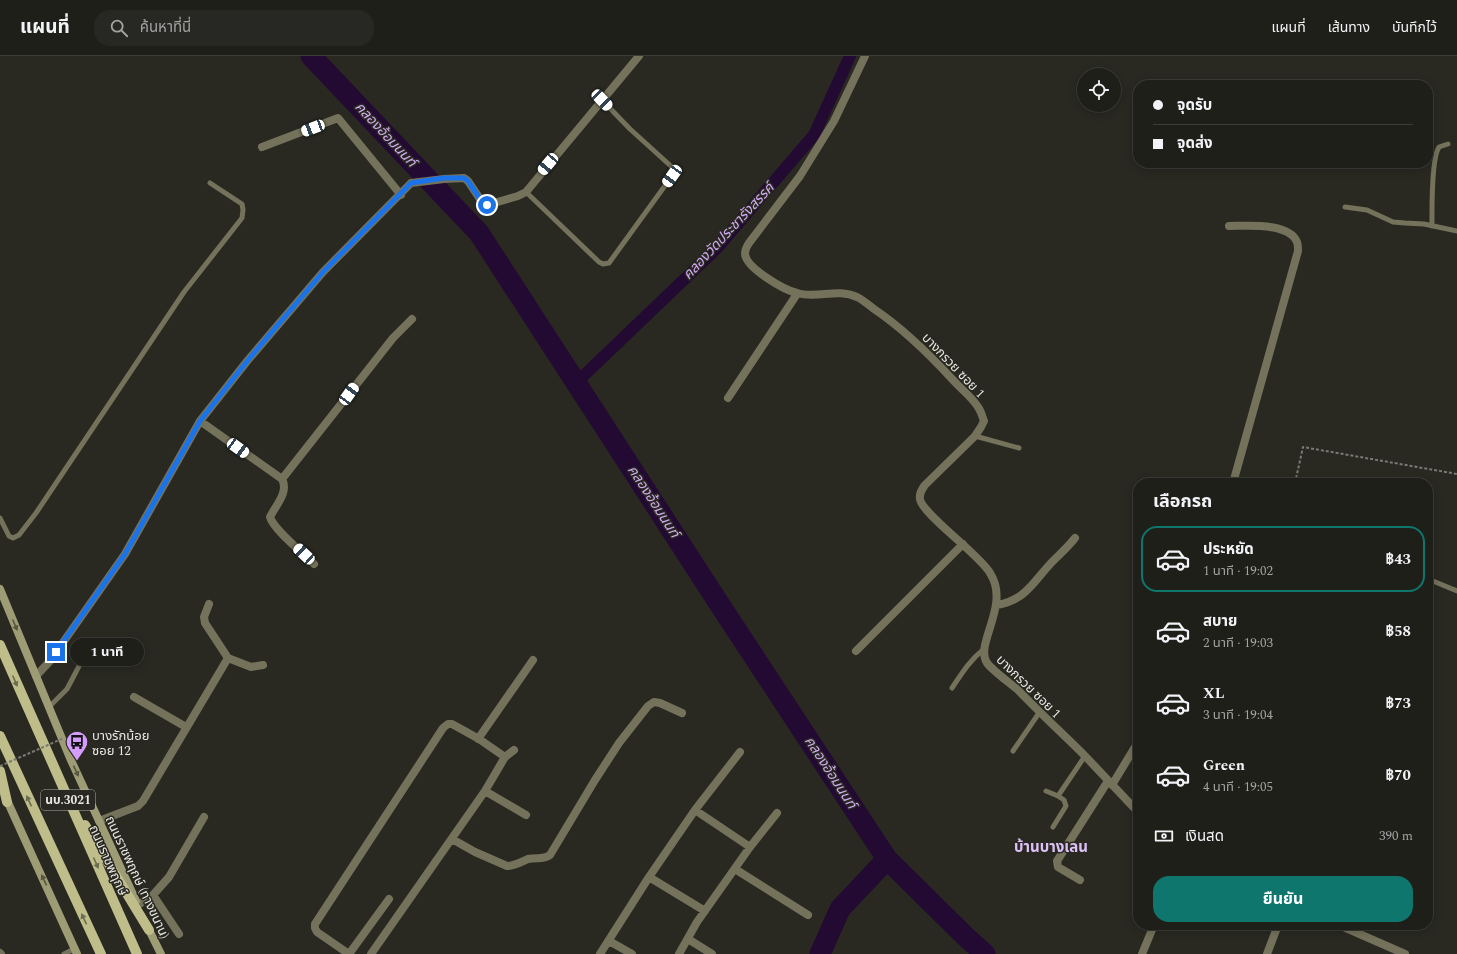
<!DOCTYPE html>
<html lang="th">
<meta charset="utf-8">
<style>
:root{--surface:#1f1f1a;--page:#272723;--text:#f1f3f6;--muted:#a1a2a2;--line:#3c3d39;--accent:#0f766e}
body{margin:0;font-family:Spectral,"Noto Sans Thai",serif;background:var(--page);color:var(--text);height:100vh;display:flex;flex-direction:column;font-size:15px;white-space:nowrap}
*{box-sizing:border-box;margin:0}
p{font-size:13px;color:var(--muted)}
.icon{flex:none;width:22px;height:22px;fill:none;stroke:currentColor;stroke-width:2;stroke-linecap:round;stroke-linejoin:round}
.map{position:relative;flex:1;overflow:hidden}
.details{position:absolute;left:1133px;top:422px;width:300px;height:452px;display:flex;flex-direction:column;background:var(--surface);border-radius:16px;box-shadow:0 2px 10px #0003,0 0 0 1px var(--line)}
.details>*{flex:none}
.banner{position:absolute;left:1133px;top:24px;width:300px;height:88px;border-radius:16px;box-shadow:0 2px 10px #0003,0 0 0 1px var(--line);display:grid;align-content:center;height:88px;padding:0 20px;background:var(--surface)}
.buttons{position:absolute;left:1077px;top:12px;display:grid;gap:8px}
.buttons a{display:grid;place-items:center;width:44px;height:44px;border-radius:50%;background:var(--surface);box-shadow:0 2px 10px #0003,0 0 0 1px var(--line);font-size:20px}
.end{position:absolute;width:18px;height:18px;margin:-9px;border:5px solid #1a73e8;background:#fff;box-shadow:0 0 0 2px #fff}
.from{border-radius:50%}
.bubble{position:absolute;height:28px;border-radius:14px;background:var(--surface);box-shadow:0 2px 10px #0003,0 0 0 1px var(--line);font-size:13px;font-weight:700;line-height:28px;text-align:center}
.car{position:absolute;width:12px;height:24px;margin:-12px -6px;border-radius:5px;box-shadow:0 0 3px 1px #0007;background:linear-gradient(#fff 24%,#345 0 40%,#fff 0 76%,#345 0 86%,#fff 0)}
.banner b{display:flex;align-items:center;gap:14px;height:38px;font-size:15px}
.banner b+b{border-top:1px solid var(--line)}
.banner i{width:10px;height:10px;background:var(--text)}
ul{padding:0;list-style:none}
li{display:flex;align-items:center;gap:12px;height:66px;margin:0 8px 6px;padding:0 12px;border:2px solid transparent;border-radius:16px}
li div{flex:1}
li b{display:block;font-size:15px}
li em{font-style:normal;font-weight:700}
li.current{border-color:var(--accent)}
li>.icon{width:36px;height:36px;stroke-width:1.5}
h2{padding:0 20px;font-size:18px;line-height:48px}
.pay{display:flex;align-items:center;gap:10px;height:44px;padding:0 20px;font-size:15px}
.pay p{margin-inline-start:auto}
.primary-button{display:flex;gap:8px;margin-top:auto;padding:8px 20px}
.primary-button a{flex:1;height:46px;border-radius:16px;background:var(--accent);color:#fff;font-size:16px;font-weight:700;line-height:46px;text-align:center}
header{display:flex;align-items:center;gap:24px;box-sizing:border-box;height:56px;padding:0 20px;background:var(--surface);border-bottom:1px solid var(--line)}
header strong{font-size:19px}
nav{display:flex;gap:22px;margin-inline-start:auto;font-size:14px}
.search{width:280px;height:36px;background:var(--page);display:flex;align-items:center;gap:10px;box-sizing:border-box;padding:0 14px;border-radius:16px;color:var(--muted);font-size:15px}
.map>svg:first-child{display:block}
</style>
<header>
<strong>แผนที่</strong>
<div class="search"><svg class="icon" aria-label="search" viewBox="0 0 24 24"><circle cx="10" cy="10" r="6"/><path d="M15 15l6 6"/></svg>ค้นหาที่นี่</div>
<nav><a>แผนที่</a><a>เส้นทาง</a><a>บันทึกไว้</a></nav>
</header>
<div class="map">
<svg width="1457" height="898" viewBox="0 0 1457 898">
<rect width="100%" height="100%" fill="#292922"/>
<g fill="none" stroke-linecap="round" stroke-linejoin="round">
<!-- canal -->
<path stroke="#230a33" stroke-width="12" d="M576,327L717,192L814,79L850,0"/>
<!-- river -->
<path stroke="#230a33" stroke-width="21" d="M311,0L479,177L720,549L887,803L966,881L985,898
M820,898L840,853L887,803"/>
<!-- path -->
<path stroke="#7a7973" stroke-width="2" stroke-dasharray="3 2" stroke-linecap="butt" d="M1295,427L1303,391L1457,418"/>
<!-- lane -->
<path stroke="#74725a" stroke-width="5" d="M526,136L599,206L603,208L609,207L672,120L674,116L673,112L630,73L602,44
M1345,151L1367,154L1393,166L1405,167L1424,168L1457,175
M1432,170C1432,154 1431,103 1439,91L1448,88
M975,380L1019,392
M0,462L9,480L13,482L19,479L36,457L184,236L242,162L243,154L242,148L210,127
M1428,523L1457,535
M952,632C962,617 970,604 984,593
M49,651L67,633L87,595
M1013,695L1039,657
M1046,735L1058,740L1085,700
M1053,771L1066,750L1064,744L1058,740
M64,898L74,893"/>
<!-- street -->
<path stroke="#74725a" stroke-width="8" d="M865,0L834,65L800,120L749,187C747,190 745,194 745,198C746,212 784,234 797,237C817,243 837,232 857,241C863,244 869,249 874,253C904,273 929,298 953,324C961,333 972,341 978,351C981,355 982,360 984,365L981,371L975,380L925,429C922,433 919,437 920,443C921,457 980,499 990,517C1011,549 974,588 987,607C993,615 1010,627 1019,635C1041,658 1064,679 1086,701C1103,719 1121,738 1138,756
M262,91L338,62L401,139
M1229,170C1246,170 1289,166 1297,186C1298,188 1298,192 1298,195L1233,427
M728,342L797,238
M200,365L282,423C289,436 276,449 270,461C273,473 304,498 314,508
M282,423L393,282L412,263
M209,548L204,561L205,567L228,602L251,611L263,609
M997,549C1026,544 1033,526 1052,506C1060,498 1068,491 1075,482
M856,595L963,488
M36,620L50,605L125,498L200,365L248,304L323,216L411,127L444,123L464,122L468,125L482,146L487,149L518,140L526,136L639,0
M134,641L186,671
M478,683L533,604
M1112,729L1138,686
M485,735L526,759
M695,754L750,791
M99,765L138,750L143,745L228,602
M452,783L475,796L507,810C515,810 521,806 528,803C537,801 543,804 550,799L595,724L619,687L648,650L654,646L660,647L682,657
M735,813L808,859
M649,821L705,855
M1080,824L1058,811L1057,805L1108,725
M153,839L179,878
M138,849L153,839L169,821L204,761
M1339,869L1405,898
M688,883L712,898
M609,885L632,898
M0,897L1,898
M349,898L317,876L315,872V868L443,672L448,668H452L479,683L505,701
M349,898L389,843
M371,898L485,735L505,701L514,694
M600,898L649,821L695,754L740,696
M679,898L697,866L750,791L777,757
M1142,898L1154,869
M1267,898L1278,869"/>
<!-- secondary -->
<path stroke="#9e9c75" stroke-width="8" d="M0,533L70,702L136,845
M5,740L77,898
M147,870L161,898"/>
<!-- primary -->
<path stroke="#bfbd8a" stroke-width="10" d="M0,589L137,898
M0,680L101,898
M0,715L7,746
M85,769L149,874"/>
<!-- path-bridge -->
<path stroke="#7a7973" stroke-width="2" stroke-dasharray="3 2" stroke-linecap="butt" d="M0,710L64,682"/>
</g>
<!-- one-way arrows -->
<defs><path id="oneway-solid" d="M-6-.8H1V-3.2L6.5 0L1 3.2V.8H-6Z"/></defs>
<g fill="#585743">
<use href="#oneway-solid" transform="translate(15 569) rotate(67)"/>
<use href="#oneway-solid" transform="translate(76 715) rotate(65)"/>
<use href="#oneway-solid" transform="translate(44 824) rotate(-115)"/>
</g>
<g fill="#6c6c51">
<use href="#oneway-solid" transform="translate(15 625) rotate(67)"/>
<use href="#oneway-solid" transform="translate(29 745) rotate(-115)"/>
<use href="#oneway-solid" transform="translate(96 807) rotate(66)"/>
<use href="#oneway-solid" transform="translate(84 863) rotate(-115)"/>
</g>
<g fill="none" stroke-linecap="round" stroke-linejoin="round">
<!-- route -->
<path stroke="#1a73e8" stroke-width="5" d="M56,596L125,498L200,365L248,304L323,216L411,127L444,122H464L468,125L482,146L487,149"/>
</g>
<!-- icons -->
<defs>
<g id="bus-pin" transform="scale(1.15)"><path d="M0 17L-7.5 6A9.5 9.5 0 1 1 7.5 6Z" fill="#d39cfd" stroke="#292922"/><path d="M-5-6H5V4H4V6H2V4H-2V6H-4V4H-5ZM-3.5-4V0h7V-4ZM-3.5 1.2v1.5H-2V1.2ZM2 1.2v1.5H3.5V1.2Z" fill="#111"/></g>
</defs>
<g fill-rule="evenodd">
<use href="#bus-pin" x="77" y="686"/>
</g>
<g text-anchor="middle" stroke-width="3" stroke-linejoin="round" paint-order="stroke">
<!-- shield labels -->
<rect fill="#292922" stroke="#afaea8" stroke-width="1" x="41" y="734" width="54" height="20" rx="3"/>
<g font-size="12" font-weight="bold" fill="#e8e7e2">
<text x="68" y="748">นบ.3021</text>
</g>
<!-- street labels -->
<g font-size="13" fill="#e8e7e2" stroke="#292922">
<text transform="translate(954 309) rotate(46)" y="5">บางกรวย ซอย 1</text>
<text transform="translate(1029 630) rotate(44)" y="5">บางกรวย ซอย 1</text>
<text transform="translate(109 804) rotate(66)" y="5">ถนนราชพฤกษ์</text>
<text transform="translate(138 821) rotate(65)" y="5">ถนนราชพฤกษ์ (ทางขนาน)</text>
</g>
<!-- poi labels -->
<g font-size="13" fill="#e8e7e2" stroke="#292922" text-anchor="start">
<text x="92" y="684">บางรักน้อย<tspan x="92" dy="15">ซอย 12</tspan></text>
</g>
<!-- water labels -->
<g font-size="14" font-style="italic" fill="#d3abf4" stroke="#292922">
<text transform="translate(386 78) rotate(47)" y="5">คลองอ้อมนนท์</text>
<text transform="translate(728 175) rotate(-47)" y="5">คลองวัดประชารังสรรค์</text>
<text transform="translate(654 445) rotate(57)" y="5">คลองอ้อมนนท์</text>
<text transform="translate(831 716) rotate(57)" y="5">คลองอ้อมนนท์</text>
</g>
<!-- quarter labels -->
<g font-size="15" font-weight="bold" fill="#ddc0f6" stroke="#292922">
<text x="1051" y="796">บ้านบางเลน</text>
</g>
</g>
</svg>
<div class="buttons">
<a><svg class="icon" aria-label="locate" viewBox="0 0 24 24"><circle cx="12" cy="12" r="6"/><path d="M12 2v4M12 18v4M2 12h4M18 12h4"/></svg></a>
</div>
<i class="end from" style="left:487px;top:149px"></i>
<i class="end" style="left:56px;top:596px"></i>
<div class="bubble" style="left:70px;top:582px;width:74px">1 นาที</div>
<i class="car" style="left:602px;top:44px;rotate:136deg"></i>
<i class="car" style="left:313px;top:72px;rotate:249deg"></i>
<i class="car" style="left:548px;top:108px;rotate:220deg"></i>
<i class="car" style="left:672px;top:120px;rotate:216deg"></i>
<i class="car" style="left:349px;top:338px;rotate:36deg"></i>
<i class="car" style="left:238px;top:392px;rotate:126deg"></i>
<i class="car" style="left:304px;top:498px;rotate:313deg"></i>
<div class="banner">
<b><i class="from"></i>จุดรับ</b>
<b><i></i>จุดส่ง</b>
</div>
<section class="details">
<h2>เลือกรถ</h2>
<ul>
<li class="current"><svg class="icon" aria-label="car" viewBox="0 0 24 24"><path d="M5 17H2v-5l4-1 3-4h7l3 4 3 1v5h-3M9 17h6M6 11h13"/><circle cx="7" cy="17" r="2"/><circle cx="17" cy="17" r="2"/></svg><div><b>ประหยัด</b><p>1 นาที · 19:02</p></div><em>฿43</em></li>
<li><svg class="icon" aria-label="car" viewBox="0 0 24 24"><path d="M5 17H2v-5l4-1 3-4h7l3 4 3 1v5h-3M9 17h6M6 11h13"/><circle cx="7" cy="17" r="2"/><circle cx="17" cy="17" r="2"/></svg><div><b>สบาย</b><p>2 นาที · 19:03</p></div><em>฿58</em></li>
<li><svg class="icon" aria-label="car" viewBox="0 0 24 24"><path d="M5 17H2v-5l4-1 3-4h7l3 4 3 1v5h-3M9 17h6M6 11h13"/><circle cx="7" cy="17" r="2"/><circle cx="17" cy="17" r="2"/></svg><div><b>XL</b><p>3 นาที · 19:04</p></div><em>฿73</em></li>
<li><svg class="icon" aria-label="car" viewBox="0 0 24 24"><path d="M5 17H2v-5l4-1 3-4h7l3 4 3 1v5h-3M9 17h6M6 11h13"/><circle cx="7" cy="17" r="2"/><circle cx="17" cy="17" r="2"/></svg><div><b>Green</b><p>4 นาที · 19:05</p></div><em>฿70</em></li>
</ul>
<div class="pay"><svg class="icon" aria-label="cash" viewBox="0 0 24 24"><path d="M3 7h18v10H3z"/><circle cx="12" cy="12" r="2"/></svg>เงินสด<p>390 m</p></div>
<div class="primary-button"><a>ยืนยัน</a></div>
</section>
</div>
